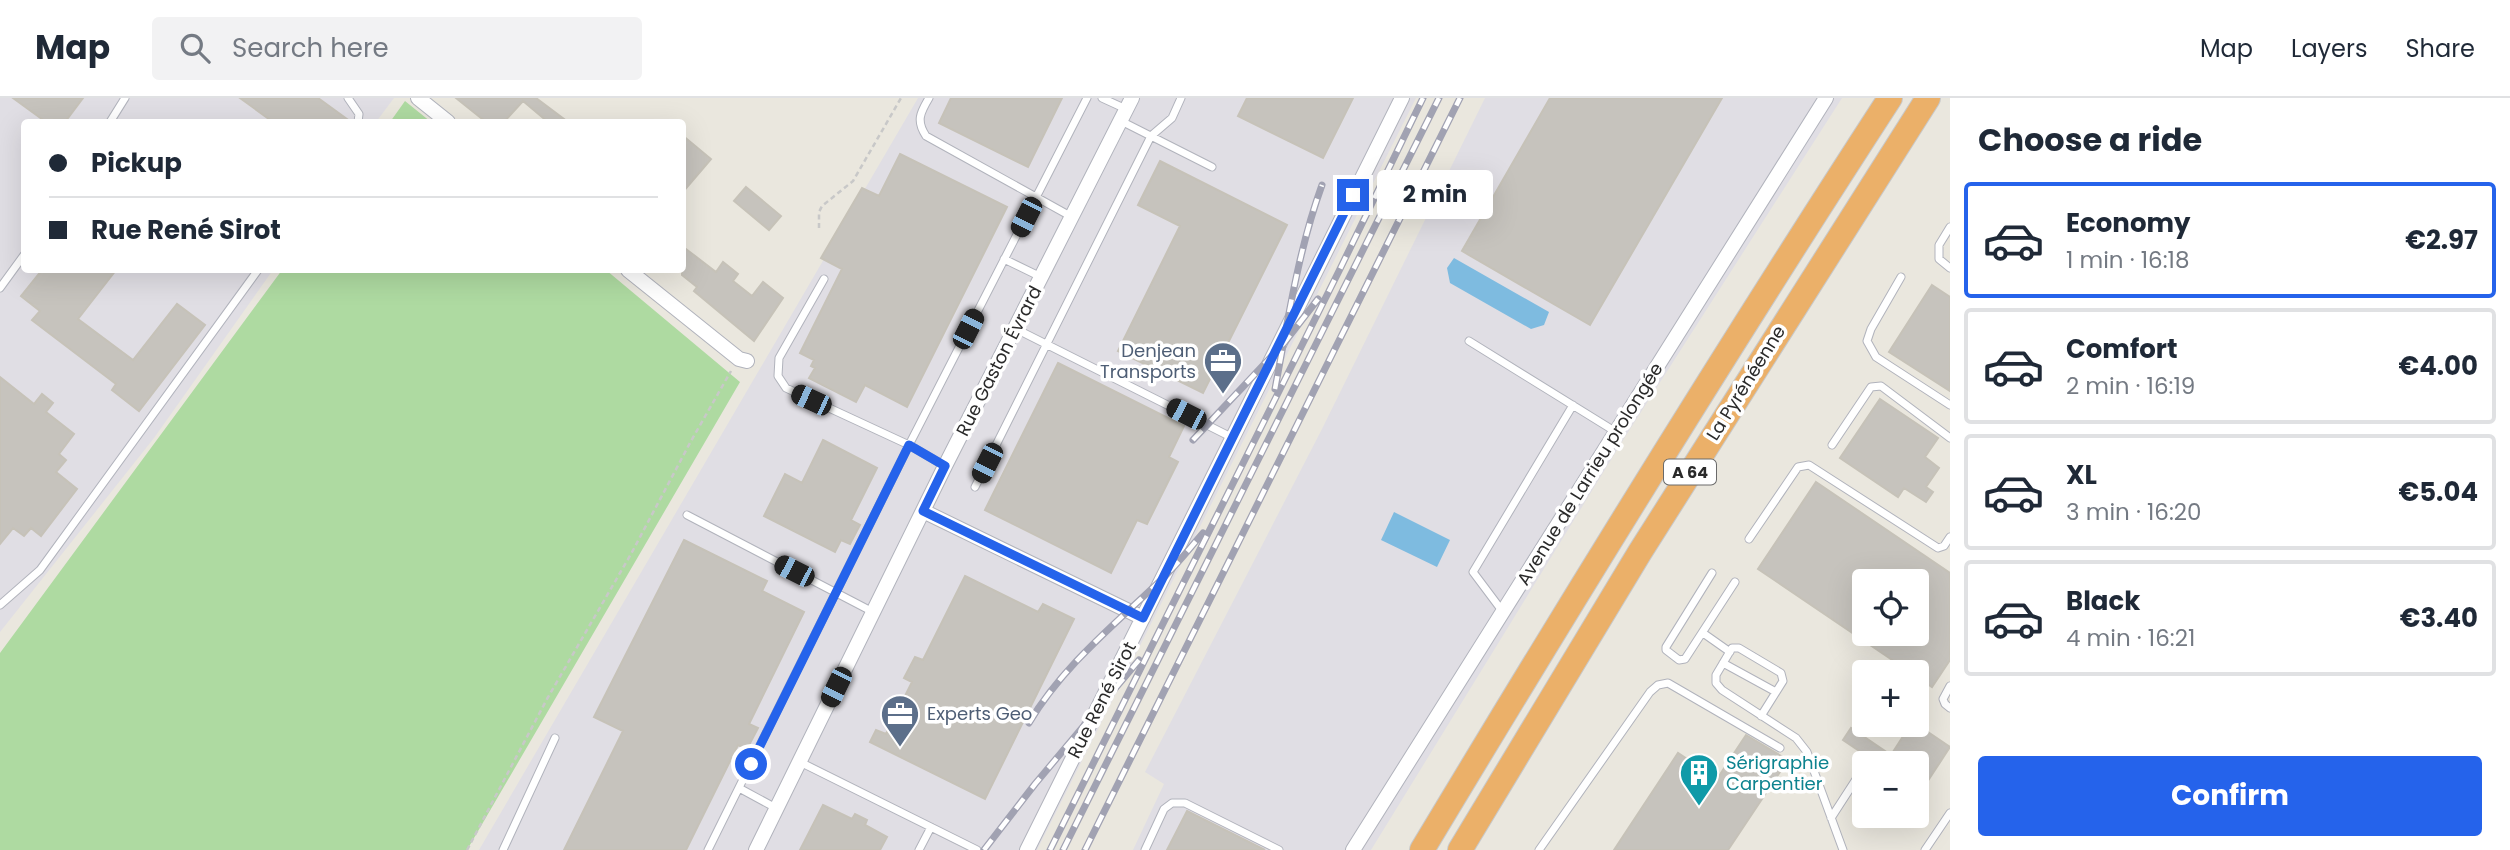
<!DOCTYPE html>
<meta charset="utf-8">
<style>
:root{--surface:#fff;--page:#f2f2f3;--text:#1f2937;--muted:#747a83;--line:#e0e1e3;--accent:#2563eb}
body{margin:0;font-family:Poppins,sans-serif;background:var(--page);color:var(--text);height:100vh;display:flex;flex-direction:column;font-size:26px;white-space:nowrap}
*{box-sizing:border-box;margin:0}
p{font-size:23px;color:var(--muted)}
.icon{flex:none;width:38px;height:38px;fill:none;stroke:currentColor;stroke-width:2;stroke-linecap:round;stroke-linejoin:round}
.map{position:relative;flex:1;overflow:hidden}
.drawer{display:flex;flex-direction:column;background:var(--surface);width:560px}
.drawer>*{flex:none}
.guide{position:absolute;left:21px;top:21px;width:665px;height:154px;border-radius:7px;box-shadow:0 7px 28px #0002;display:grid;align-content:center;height:154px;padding:0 28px;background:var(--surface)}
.tools{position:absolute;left:1852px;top:471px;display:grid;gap:14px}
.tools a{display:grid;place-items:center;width:77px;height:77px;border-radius:7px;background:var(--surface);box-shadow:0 7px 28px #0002;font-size:35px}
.end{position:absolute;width:32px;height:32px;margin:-16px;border:9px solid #2563eb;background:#fff;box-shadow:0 0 0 4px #fff}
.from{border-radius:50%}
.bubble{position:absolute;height:49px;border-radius:7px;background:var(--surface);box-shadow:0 7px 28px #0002;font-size:23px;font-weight:700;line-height:49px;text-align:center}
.car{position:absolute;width:21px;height:42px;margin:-21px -10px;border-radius:9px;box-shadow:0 0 5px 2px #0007;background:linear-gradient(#222 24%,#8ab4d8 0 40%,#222 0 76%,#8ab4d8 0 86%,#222 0)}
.guide b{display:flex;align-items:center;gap:24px;height:66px;font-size:26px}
.guide b+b{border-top:2px solid var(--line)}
.guide i{width:18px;height:18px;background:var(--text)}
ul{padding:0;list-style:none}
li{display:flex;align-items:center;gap:21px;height:116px;margin:0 14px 10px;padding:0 14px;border:4px solid var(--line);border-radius:7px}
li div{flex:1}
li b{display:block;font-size:26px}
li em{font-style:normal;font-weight:700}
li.current{border-color:var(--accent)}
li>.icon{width:63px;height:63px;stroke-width:1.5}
h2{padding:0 28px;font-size:32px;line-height:84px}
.button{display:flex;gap:14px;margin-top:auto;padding:14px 28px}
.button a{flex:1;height:80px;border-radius:7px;background:var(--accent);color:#fff;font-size:28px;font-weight:700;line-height:80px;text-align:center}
header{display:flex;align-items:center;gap:42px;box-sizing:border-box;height:98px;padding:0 35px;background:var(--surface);border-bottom:2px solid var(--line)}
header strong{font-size:33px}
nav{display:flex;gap:38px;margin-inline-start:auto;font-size:24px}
.search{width:490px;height:63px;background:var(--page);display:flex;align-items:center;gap:18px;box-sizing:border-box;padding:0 24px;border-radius:7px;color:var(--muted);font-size:26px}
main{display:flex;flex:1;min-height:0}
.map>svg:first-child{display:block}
</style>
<header>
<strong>Map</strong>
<div class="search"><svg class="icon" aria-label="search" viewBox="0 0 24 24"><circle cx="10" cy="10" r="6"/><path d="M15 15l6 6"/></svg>Search here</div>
<nav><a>Map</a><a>Layers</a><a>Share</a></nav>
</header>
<main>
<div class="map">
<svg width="1950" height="752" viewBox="0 0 1950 752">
<rect width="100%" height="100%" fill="#eae7de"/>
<!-- industrial -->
<path fill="#e0dee4" d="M0,0H394L376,24H24V172H273L154,340L0,534Z
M918,0H1416L1037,752H479Z
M1485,0H1842L1625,339L1371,752H1133L1164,686L1145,674L1322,331Z"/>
<!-- green -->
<path fill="#aedaa1" d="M405,3L431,24H390Z
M282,172H606L740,284L467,752H0V555Z"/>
<!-- water -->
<path fill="#7ebbe0" d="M1454,160L1549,214L1544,227L1531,231L1450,185L1447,170Z
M1394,414L1450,442L1437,469L1381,442Z"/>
<!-- building -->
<path fill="#c6c3bd" stroke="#c6c2b8" stroke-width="2" fill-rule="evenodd" d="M13,0H83L65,24H46Z
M240,0H318L351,24H273Z
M456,0H536L568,24H548L523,3L504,24H486Z
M951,0H1062L1028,69L939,25Z
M1247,0H1353L1323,60L1238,18Z
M1550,0H1722L1590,227L1462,153Z
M682,37L711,61L682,95Z
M900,56L1007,109L907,309L865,287L856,304L809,280L815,270L811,268L814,262L800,255L842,171L821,160L862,90L879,98Z
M1160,63L1287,127L1203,295L1118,253L1180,128L1138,107Z
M746,89L781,118L769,132L734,103Z
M682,148L716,174L723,164L738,176L733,183L752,198L763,184L783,200L754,243L694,193L697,189L682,177Z
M42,172H116L78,221L133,262L177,206L205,227L139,313L112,292L116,286L32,222L40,213L21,198Z
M1932,187L1950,199V293L1889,254Z
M1058,265L1184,328L1169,359L1178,364L1147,426L1137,422L1111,475L985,412Z
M0,279L34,306L42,296L53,305L46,314L74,336L59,356L66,362L56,374L77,391L41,438L31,430L24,438L13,430L0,446Z
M1880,301L1938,340L1925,359L1939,370L1926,389L1933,394L1926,404L1904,390L1898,399L1840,360Z
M823,342L877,370L851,422L860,427L850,446L841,442L835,454L764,418L785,376L802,385Z
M1816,384L1950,475V562L1932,589L1916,578V574H1910L1758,471ZM1864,483H1916V536H1864Z
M684,442L767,483L762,493L804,514L749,626L758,630L747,651L738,647L686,752H564L623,633L594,619Z
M965,478L1038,514L1043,506L1074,521L985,701L870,644L876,632L886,636L912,584L904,580L915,559L923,562Z
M1911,626H1916L1950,649L1916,701V665H1877L1843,642L1851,630L1891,657Z
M1746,637L1788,662L1728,752H1614L1678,655L1717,681Z
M823,707L852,721L855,716L867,722L865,727L887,739L880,752H800Z
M1187,713L1265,752H1167Z"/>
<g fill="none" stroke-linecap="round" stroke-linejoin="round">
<!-- service casing -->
<g stroke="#b1b3bc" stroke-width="9">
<path id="service" d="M348,0L359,16L358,24
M929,0C920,15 916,23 926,38L1072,119
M1102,0L1126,11
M1121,23L1212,69
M110,24L125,0
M1950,129L1939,147V161L1950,170
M1004,161L1041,179
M1901,179L1871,231L1867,243L1876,259L1950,307
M824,181L779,260L778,278L786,290L909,347L945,368
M0,190L24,157
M1016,231L1233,340
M1469,243L1616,334
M1832,347L1871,289L1881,288L1950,340
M975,389L1151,38L1172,20L1181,0
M687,417L873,514
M1749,441L1798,369L1809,367L1938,450L1944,448L1950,439
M1712,475L1666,549V552L1679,562L1685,561L1735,484
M0,507L40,472L258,172
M1503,514L1473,474L1573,307
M1703,535L1730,554
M1723,565L1776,594
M1950,588L1943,601L1945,606L1950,610
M1761,618L1783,583L1781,575L1739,550H1732L1716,577V585L1722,592L1796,640L1807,654L1843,752
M800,664L977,752
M739,690L776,710
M1831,720L1864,669
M503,752L555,640
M708,752L909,347L1087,0
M919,752L931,729
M1145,752L1164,711L1172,705H1185L1279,752
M1539,752L1650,594L1658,587L1668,585L1780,650
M1925,752L1950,715"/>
</g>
<!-- minor casing -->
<g stroke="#b1b3bc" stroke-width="16">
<path id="minor" d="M418,0L448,24
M628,172L739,261L747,263
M923,413L1143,520
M756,752L945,368L1132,0
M1027,752L1402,0
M1353,752L1826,0"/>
</g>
<!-- motorway casing -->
<g stroke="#c8c8c8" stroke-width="26">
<path id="motorway" d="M1422,752C1574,499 1729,248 1890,0
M1460,752L1640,454L1928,0"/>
</g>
<!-- path -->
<path stroke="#c8c8c8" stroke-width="2.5" stroke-dasharray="5 3.5" stroke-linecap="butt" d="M819,130V114L822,108L853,83L901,0
M467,752L547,601L631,456L691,343L731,273"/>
<!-- service -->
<use href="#service" stroke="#fff" stroke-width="7"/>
<!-- minor -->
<use href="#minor" stroke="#fff" stroke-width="14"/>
<!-- motorway -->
<use href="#motorway" stroke="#ebb069" stroke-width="24"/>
<!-- rail casing -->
<g stroke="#a1a2b2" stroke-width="7">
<path id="rail" d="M1275,291C1288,222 1298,153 1322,87
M1193,342L1284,245L1318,201
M1029,625C1062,569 1113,528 1160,483C1175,469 1189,451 1203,435
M984,752L1035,686L1139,562
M1050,752L1339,173L1423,0
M1063,752L1439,0
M1085,752L1460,0"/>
</g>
<!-- rail -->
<use href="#rail" stroke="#fff" stroke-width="4.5" stroke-dasharray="13" stroke-linecap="butt"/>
</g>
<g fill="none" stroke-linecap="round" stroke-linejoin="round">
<!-- route -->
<path stroke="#2563eb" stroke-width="9" d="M751,666L909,347L945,368L923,413L1143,520L1353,97"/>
</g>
<!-- icons -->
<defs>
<g id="office-pin" transform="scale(2.0125)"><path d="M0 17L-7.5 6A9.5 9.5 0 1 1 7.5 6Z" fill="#5c6f8a" stroke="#fff"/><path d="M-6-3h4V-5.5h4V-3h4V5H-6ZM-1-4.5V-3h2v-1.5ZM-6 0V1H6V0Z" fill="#fff"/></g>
<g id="building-pin" transform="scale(2.0125)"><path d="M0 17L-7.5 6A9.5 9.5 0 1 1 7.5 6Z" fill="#0f9aa8" stroke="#fff"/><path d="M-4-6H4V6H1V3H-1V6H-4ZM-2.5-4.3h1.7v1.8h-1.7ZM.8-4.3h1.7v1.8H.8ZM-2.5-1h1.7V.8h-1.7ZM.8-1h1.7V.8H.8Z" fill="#fff"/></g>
</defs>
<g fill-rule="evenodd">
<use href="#office-pin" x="1223" y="263"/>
<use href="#office-pin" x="900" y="616"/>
<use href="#building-pin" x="1699" y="675"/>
</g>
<g text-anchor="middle" stroke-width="7" stroke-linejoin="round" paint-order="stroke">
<!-- shield labels -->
<rect fill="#fff" stroke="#6a6a6a" stroke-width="2" x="1664" y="361.5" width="52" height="25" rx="5"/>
<g font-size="16" font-weight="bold" fill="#2a2a2a">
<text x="1690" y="380">A 64</text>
</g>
<!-- service labels -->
<g font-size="18" fill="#4e5e75" stroke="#fff" text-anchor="end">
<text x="1196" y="259">Denjean<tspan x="1196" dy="21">Transports</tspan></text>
<text x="927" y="622" text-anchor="start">Experts Geo</text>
</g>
<!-- street labels -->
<g font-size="18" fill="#2a2a2a" stroke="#fff">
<text transform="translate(999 263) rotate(-63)" y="6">Rue Gaston Évrard</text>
<text transform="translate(1746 285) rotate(-58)" y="6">La Pyrénéenne</text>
<text transform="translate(1590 376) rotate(-58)" y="6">Avenue de Larrieu prolongée</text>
<text transform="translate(1102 602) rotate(-63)" y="6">Rue René Sirot</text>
</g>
<!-- culture labels -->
<g font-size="18" fill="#0d838f" stroke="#fff" text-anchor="start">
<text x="1726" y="671">Sérigraphie<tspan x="1726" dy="21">Carpentier</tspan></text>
</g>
</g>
</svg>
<div class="tools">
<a><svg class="icon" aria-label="locate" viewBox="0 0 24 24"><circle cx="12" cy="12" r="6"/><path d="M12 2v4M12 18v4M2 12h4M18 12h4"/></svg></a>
<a>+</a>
<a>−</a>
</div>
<i class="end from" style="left:751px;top:666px"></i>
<i class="end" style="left:1353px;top:97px"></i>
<div class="bubble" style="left:1377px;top:72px;width:116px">2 min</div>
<i class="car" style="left:1026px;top:119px;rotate:207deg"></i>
<i class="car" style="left:968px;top:231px;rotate:27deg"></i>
<i class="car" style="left:811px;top:302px;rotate:295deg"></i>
<i class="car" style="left:1186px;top:316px;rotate:297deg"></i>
<i class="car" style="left:987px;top:365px;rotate:207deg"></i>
<i class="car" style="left:794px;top:473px;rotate:297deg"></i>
<i class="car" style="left:836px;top:589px;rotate:206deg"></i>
<div class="guide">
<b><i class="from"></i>Pickup</b>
<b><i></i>Rue René Sirot</b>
</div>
</div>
<section class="drawer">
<h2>Choose a ride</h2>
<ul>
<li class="current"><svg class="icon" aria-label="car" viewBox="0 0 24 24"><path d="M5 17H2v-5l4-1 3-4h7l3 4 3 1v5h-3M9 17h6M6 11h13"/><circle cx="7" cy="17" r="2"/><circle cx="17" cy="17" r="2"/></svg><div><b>Economy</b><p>1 min · 16:18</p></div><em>€2.97</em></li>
<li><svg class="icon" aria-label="car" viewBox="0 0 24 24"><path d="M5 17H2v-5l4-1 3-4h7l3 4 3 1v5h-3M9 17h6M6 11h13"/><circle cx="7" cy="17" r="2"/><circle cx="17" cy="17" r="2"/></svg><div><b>Comfort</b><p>2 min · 16:19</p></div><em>€4.00</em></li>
<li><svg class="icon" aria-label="car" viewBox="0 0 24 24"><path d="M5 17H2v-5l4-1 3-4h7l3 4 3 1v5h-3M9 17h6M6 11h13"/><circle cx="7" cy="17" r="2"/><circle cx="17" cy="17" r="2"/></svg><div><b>XL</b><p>3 min · 16:20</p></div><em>€5.04</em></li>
<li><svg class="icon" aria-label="car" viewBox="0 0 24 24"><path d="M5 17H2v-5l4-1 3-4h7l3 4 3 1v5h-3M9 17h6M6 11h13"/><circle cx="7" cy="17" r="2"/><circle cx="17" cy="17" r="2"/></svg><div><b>Black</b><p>4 min · 16:21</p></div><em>€3.40</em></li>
</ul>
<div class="button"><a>Confirm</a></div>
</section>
</main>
